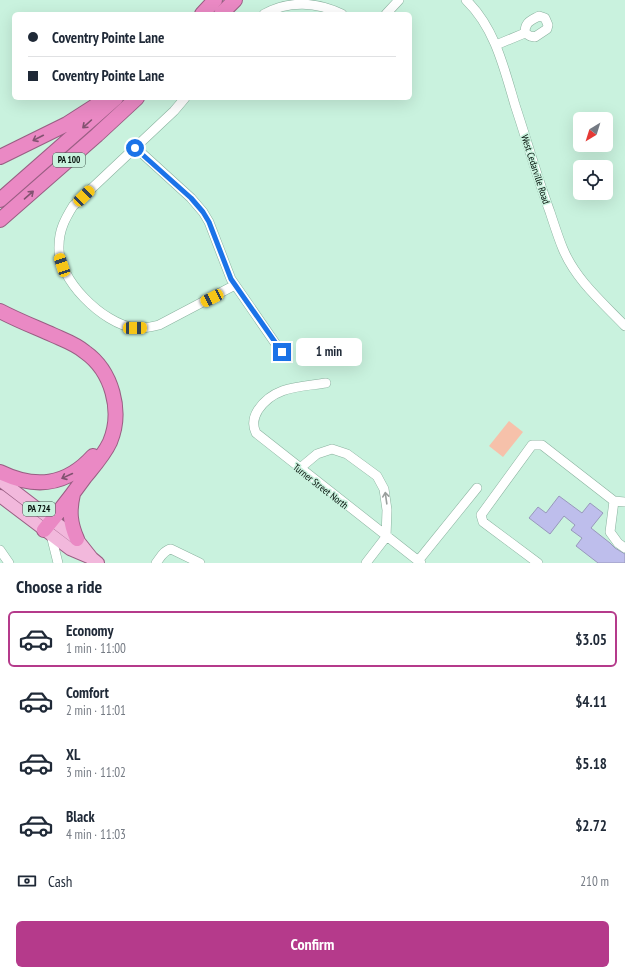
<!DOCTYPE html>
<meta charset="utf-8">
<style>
:root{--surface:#fff;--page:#f6f6f7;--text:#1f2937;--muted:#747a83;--line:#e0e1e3;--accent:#b53a8b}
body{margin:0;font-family:"PT Sans Narrow",sans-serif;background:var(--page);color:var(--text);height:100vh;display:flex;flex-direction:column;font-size:15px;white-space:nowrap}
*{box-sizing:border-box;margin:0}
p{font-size:13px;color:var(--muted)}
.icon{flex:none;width:22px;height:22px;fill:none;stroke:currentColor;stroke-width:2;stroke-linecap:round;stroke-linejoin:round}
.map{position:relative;height:563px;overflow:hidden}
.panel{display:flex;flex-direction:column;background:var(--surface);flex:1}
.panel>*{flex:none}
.top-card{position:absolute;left:12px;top:12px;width:400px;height:88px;border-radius:6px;box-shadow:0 4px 16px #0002;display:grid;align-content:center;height:88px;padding:0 16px;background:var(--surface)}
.needle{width:26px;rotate:218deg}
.buttons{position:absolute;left:573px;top:112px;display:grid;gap:8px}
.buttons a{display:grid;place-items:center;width:40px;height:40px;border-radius:6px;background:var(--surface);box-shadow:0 4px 16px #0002;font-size:20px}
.end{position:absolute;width:18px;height:18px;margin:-9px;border:5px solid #1a73e8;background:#fff;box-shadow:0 0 0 2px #fff}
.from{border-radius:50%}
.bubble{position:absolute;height:28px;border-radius:6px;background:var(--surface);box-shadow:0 4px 16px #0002;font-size:13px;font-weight:600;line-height:28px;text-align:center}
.car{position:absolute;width:12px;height:24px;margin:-12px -6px;border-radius:5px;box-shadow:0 0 3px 1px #0007;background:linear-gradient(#f5c518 24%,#345 0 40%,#f5c518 0 76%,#345 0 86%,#f5c518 0)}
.top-card b{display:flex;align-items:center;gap:14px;height:38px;font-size:15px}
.top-card b+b{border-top:1px solid var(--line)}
.top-card i{width:10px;height:10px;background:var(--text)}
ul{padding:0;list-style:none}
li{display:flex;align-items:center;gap:12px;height:56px;margin:0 8px 6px;padding:0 8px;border:2px solid transparent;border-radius:6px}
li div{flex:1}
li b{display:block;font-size:15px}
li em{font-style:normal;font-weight:600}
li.active{border-color:var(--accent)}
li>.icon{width:36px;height:36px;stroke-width:1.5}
h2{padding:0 16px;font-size:18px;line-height:48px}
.pay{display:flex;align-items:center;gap:10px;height:44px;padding:0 16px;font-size:15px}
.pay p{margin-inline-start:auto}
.action{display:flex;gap:8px;margin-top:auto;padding:8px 16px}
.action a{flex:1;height:46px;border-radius:6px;background:var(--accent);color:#fff;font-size:16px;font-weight:600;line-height:46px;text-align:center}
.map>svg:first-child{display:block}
</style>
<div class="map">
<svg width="625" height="563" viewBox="0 0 625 563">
<rect width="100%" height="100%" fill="#c9f2de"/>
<!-- green -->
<path fill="#f6c1aa" d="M509,421L523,432L503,457L489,446Z"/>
<!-- building -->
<path fill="#bebeec" stroke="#9898bb" d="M559,496L582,513L590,503L603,513L591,528L610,543L615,548L625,554V563H598L576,546L582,538L571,530L575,525L564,516L550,534L529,518L538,507L546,513Z"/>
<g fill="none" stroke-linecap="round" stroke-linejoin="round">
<!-- minor casing -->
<g stroke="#8ab29f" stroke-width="10">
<path id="minor" d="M466,0C495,28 504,68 515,105C527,141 537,177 550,212C554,224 558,237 563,249C576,280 602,302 625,326
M264,14C289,0 317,2 342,14
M386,14L399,0
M496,45L525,33C525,22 530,21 539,16L545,18L548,25L547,29L535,37L530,36L525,33
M185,98L174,111L73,206C65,219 59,230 59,246C57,279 103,324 135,328C143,329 151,327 159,325L235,285
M135,147L191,198L203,212L209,222L231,279L282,353
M326,383C300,387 274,386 258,410C253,418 252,425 256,433L421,563
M299,469L317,454L332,449L347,454L377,476L384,489L387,510L386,537
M614,501L610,532L618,543L625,548
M51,535L58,563
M0,550L9,563
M418,561L477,488
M156,563C160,558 164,550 171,549L200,563
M366,563L386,537
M538,563L483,522L481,515L532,445H542L614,501L625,502"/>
</g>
<!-- major casing -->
<g stroke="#995e83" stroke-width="14">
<path id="major" d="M0,480L77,539L92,558L98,563
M0,496L70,549L91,558"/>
</g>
<!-- highway casing -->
<g stroke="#995e83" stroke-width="16">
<path id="highway" d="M202,14L215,0
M221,14L235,0
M0,157L67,124L106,99
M0,200L116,98
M0,220L97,135L137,98
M0,311C17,320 35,327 53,335C64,340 76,344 85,352C112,371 123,411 110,442C104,455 94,466 85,477C72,495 58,513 44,530
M0,472C35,489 66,486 93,456
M73,494C69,511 70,523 77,539"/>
</g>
<!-- minor -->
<use href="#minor" stroke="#fff" stroke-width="9"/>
<!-- major -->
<use href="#major" stroke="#f2b8dc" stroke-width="12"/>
<!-- highway -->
<use href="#highway" stroke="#ea89c4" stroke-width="14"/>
</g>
<!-- one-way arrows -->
<defs><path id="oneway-shaft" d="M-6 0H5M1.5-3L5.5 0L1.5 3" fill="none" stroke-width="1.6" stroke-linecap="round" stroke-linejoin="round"/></defs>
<g stroke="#825270">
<use href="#oneway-shaft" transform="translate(87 124) rotate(138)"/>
<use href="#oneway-shaft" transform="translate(38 138) rotate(153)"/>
<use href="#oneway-shaft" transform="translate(29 195) rotate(-41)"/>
<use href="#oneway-shaft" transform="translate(67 476) rotate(155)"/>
</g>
<use stroke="#9a9f9d" href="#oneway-shaft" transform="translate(386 498) rotate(-98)"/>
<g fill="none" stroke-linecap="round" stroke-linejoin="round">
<!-- route -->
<path stroke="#1a73e8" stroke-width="5" d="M135,148L191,198L203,212L209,222L231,279L282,352"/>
</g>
<g text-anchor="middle" stroke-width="3" stroke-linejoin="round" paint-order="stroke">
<!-- shield labels -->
<g fill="#c9f2de" stroke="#3e5349" stroke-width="1">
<rect x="53" y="153" width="32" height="14" rx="3"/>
<rect x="23" y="502" width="32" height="14" rx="3"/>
</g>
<g font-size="9" font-weight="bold" fill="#030f09">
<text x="69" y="163">PA 100</text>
<text x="39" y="512">PA 724</text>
</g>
<!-- street labels -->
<g font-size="10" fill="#030f09" stroke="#c9f2de">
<text transform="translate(536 169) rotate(72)" y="4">West Cedarville Road</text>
<text transform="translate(321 486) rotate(38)" y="4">Turner Street North</text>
</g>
</g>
</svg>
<div class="buttons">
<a><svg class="needle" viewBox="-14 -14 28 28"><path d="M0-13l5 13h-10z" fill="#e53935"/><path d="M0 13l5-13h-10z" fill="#747a83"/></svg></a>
<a><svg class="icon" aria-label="locate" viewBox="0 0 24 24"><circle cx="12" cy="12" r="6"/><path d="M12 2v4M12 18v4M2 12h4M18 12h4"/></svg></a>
</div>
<i class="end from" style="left:135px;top:148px"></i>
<i class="end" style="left:282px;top:352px"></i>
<div class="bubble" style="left:296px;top:338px;width:66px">1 min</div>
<i class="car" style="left:84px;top:196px;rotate:46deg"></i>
<i class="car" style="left:62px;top:265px;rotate:342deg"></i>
<i class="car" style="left:212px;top:298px;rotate:243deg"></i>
<i class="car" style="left:135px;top:328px;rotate:89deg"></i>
<div class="top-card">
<b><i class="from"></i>Coventry Pointe Lane</b>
<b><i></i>Coventry Pointe Lane</b>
</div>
</div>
<section class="panel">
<h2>Choose a ride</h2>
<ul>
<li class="active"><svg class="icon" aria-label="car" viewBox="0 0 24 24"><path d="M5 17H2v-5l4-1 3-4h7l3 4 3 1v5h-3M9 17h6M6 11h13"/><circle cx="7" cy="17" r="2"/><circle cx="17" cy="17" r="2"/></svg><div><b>Economy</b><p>1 min · 11:00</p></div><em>$3.05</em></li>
<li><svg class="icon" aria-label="car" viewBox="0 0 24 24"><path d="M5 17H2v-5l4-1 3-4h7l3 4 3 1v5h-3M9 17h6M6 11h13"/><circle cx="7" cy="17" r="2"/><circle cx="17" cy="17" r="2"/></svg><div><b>Comfort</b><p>2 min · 11:01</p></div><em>$4.11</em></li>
<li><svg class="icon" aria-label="car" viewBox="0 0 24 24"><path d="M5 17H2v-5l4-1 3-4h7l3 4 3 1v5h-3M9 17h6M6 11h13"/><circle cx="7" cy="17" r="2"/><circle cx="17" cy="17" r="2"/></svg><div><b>XL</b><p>3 min · 11:02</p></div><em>$5.18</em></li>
<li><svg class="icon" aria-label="car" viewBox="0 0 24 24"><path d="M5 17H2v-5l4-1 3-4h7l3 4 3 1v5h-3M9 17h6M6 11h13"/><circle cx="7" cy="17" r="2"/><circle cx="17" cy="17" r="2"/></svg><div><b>Black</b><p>4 min · 11:03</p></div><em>$2.72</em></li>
</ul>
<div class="pay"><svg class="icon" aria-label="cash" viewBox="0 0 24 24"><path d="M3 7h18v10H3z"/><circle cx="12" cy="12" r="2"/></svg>Cash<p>210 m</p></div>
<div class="action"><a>Confirm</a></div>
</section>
